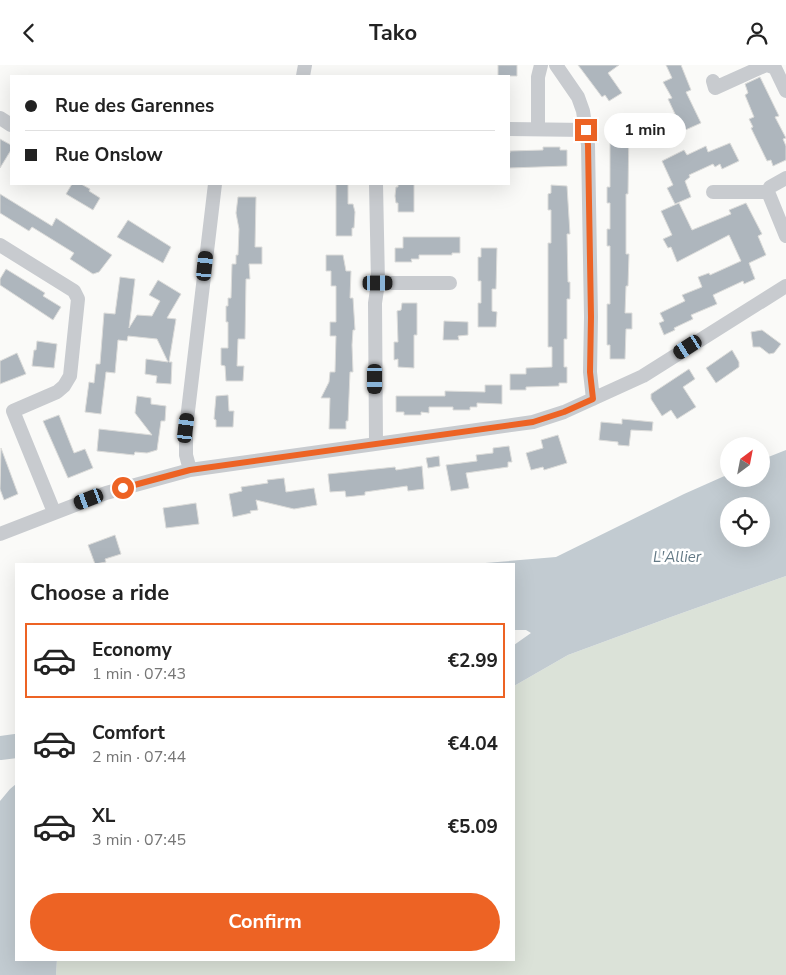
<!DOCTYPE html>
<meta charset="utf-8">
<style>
:root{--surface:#fff;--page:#f6f6f6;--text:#222;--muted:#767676;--line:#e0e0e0;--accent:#ed6324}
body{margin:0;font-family:"Nunito Sans",sans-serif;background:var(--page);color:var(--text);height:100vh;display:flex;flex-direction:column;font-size:19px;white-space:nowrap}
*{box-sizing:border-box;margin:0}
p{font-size:16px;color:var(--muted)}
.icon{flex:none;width:28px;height:28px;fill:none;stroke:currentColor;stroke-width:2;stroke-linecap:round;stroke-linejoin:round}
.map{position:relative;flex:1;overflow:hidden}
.details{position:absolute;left:15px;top:498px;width:500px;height:398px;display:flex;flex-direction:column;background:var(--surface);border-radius:0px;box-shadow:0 5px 20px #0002}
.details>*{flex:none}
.banner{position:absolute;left:10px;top:10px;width:500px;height:110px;border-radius:0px;box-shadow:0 5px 20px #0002;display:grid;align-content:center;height:110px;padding:0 15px;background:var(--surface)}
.needle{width:32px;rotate:32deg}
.controls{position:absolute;left:720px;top:372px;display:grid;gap:10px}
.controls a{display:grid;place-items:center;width:50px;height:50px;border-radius:50%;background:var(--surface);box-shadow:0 5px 20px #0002;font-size:25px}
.end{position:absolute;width:22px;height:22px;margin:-11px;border:6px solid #ed6324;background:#fff;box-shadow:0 0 0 2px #fff}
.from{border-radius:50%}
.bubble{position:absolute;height:35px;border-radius:18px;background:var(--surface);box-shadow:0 5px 20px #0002;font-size:16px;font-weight:700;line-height:35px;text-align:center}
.car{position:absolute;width:15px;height:30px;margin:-15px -8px;border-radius:6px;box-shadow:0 0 4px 1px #0007;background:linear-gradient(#222 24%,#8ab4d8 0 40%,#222 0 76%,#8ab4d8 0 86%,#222 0)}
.banner b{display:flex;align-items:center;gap:18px;height:48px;font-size:19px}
.banner b+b{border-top:1px solid var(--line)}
.banner i{width:12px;height:12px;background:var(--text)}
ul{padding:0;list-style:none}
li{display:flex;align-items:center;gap:15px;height:75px;margin:0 10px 8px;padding:0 5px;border:2px solid transparent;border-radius:0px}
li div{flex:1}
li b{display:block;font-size:19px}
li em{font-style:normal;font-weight:700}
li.current{border-color:var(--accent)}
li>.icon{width:45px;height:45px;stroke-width:1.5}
h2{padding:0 15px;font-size:22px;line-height:60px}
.primary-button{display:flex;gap:10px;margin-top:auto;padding:10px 15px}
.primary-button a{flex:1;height:58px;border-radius:30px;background:var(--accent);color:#fff;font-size:20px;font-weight:700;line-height:58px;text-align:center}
header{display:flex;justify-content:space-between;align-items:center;height:65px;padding:0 15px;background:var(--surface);font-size:22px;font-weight:700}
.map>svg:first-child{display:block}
</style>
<header><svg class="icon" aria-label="back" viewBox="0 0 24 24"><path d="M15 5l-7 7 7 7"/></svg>Tako<svg class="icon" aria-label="person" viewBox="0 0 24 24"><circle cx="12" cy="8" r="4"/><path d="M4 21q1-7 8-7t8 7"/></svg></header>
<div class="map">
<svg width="786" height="910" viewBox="0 0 786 910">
<rect width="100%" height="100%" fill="#fafaf8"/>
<!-- green -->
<path fill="#dbe2d8" d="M786,511V910H56L57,894H514V621L568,590L671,552Z"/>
<!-- water -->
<path fill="#c2cbd1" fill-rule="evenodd" d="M786,385V511L671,552L568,590L514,621V580L531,568L526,565H514V499H473L556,492L684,429L729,409V414H761V395ZM729,441H761V474H729Z
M16,719V894H57L56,910H0V736L10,724Z"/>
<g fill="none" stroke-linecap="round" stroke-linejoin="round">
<!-- river -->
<path stroke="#c2cbd1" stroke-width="24" d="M0,683L16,681"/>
</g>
<!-- building -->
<path fill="#aeb6bd" stroke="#dcdcda" d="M498,0H517V11H498Z
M578,0H619L608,8L622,28L609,36L605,30L602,32Z
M666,0H681L691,25L686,27L701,58L683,66L668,34L672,33L663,17L672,13Z
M760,12L779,51L775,52L786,73L783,74L786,81V95L773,101L771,95L767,96L751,63L753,62L749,54L754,52L745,30L748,28L745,19Z
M613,57L629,58L628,129H626V189H629L628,221H626L625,248H632V264H626L625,294H610V280H607V239H610V181H607V164H610V138H607V122H610V66H613Z
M0,74L11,80V85L0,103Z
M730,78L739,96L722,104L720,99L715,102L713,99L689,110L690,112L685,116L691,132L675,139L667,123L673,120L662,96L684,85L687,90L706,81L708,87Z
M543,82H560V85H567V101L509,103V88H510V86L543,85Z
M72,119H81L90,124L89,126L100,133L93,145L66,129Z
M336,119H348V139H353L355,147L354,163H352V171H336Z
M398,119H414V147H398V138H396L395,131L396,122H398Z
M551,120L567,121L570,169H567L568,217H570V234H567V274H564V302H567V318H559V321L526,322V325H510V309H526V303L552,302V282H548V178H551V145H548V129L551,128Z
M0,129L52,161L56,153L112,190L99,207L93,209L70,194L74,188L32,162L29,166L0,148Z
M238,132H256L255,182H262V199H249L250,214H246L245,274H238L237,301H244L243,316H226L225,301L221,300V283H228V257H226V241H228V233H231L232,199H236V190H238L239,164L236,148Z
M679,138L692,165L731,149L729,145L746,138L762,169L758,171L766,190L749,198L755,214L744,219L743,216L713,230L717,239L691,250L693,254L674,263L675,265L664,270L659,258L664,256L660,248L685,236L682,230L702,222L698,212L709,208L710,210L741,196L729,170L677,197L671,182L668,183L663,174L672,170L661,146Z
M128,155L171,182L163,198L117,172Z
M403,172H460V188H452V190H419V194H411L412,197H395V183H403Z
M481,183H497L496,224H492V246L497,247L496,262H478V238H481V216H478V192H481Z
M326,190H343L346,206H351L350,233H353L355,265H353L352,280L353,307H350L348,356H346V364H329L330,333H321L329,317L330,307H335L336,271H330V257H336V221H331V206H326Z
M6,204L45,228L43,231L61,242L53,255L0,220V214Z
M120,212L135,214L129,263L137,250L152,251L160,236L149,230L158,215L181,229L167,253L176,254L169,297H172L171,319L156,318L157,311L145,309L146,294L168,297L157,274L128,271L127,276L118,275L115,308L106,307L101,349L85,347L89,317L94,318L96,299H100L104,248L115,249Z
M402,238H417V270H414V303L398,302V294L394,295V277H398L397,246L401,245Z
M444,256L468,257V270L458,271L459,275H443Z
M762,265L781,279L774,288L769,289L760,282H753L751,267Z
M37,276L57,279L54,303L32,301L34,285H36Z
M732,285L739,297V302L716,318L706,303Z
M17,288L26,309L0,319V296Z
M689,304L695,314L683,322L696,342L677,354L671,345L662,351L651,334V329Z
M485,320H502V339L477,338V342H470V345H453V342H429V348L421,347V350H404V347H396V331H445V326L485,327Z
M228,330L229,346H234L233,362H216V355L214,354L216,331Z
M137,331L151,333V339L166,341L165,356H161L157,385L147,388L135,387L134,390L97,386L99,364L152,370L135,348Z
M59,350L74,388L85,384L93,403L68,413L43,356Z
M622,354L653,357L652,366L631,365L629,381L618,380V377L599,375L601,357L622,359Z
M558,370L567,398L544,405L543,402L531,405L526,388L543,383L541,375Z
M509,381L512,397H508V402L466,408L469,423L451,426L446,400L477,396L476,390L493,388V383Z
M1,383L18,429L4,435L0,424Z
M439,391L440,401L428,403L426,393Z
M422,401L424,424L408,426L407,421L365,427V430L346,432L345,426L330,427L328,409L395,402L396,405Z
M284,413L286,427L314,423L317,440L294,444L256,435L258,445L250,446L251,448L233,452L229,429L242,426L241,422L268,418L267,415Z
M196,438L199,459L166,463L163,443Z
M115,470L121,489L105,494L106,497L95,499L88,480Z"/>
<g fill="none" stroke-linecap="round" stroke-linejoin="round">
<!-- minor -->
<path stroke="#c8cbcf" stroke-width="14" d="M556,0L578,32L583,46L588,80L591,252L590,307L593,334
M767,0L775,3L786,26
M303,11L305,0
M713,16L715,23L766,0
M0,53L11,60
M509,64L586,65
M538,64V12L541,0
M786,113L770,122L768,127L786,171
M713,127H768
M0,180L74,226L78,234L70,311L64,321L57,327L13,346L54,447
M378,218H450
M376,378L375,238L378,218L376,119
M190,405L186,390V363L215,119
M0,469L106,428L190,405L533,357L564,347L643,311L786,221"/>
</g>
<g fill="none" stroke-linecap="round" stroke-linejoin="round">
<!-- route -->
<path stroke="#ed6324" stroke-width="6" d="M123,423L190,405L533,357L564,347L593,334L590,307L591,252L588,80L586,65"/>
</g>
<g text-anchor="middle" stroke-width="5" stroke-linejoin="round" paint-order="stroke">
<!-- water labels -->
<g font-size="15" font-style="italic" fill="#637985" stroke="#fff">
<text x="677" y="497">L'Allier</text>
</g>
</g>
</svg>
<div class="controls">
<a><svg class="needle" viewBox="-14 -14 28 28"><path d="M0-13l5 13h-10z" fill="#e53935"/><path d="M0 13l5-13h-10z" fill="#767676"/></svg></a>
<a><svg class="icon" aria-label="locate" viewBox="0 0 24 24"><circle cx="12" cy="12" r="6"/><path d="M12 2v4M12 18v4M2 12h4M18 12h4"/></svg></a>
</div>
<i class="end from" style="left:123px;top:423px"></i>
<i class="end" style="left:586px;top:65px"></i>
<div class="bubble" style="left:604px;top:48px;width:82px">1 min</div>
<i class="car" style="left:205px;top:201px;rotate:6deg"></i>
<i class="car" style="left:378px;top:218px;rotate:90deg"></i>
<i class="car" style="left:688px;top:282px;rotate:237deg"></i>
<i class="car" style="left:375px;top:314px;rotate:180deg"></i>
<i class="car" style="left:186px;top:363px;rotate:7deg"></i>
<i class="car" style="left:89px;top:434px;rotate:249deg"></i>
<div class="banner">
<b><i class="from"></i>Rue des Garennes</b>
<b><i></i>Rue Onslow</b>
</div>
<section class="details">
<h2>Choose a ride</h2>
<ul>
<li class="current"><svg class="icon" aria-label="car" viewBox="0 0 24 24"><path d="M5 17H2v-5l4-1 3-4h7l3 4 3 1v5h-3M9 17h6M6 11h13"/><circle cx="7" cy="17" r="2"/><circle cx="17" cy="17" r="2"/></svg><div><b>Economy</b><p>1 min · 07:43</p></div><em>€2.99</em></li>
<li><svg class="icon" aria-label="car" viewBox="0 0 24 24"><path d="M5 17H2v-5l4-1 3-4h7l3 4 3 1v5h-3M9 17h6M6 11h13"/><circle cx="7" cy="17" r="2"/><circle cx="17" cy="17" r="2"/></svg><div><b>Comfort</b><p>2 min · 07:44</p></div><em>€4.04</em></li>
<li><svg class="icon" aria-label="car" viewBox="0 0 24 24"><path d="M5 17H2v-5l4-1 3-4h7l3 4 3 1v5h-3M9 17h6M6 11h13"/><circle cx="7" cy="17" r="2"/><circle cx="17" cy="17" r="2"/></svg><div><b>XL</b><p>3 min · 07:45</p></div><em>€5.09</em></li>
</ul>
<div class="primary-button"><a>Confirm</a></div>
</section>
</div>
